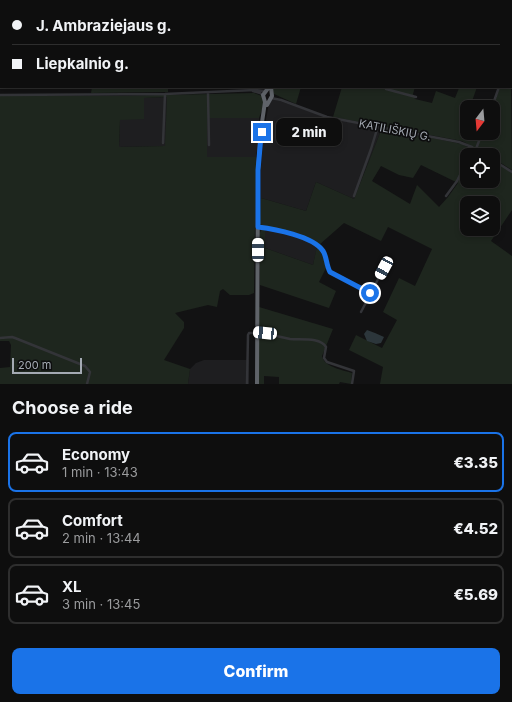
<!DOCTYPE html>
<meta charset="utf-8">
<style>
:root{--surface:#0e0e0e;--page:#1c1c1c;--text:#f1f3f6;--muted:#9b9c9e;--line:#2e2e2e;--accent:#1a73e8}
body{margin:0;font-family:Inter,sans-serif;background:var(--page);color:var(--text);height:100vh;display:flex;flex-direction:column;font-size:15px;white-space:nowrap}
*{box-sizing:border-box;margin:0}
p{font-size:13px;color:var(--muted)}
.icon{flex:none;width:22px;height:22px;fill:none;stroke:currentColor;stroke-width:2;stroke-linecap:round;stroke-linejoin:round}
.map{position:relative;height:384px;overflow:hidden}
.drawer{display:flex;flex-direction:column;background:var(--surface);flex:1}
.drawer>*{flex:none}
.banner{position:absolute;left:0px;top:0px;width:512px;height:88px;box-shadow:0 2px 6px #0003,0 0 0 1px var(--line);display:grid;align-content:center;height:88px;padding:0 12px;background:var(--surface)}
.needle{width:26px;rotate:196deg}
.controls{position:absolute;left:460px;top:100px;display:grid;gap:8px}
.controls a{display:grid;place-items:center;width:40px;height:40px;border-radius:8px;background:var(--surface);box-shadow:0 2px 6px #0003,0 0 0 1px var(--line);font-size:20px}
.scale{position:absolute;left:12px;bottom:10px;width:70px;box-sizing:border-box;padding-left:4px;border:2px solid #a4aab3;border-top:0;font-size:11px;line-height:14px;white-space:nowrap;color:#a4aab3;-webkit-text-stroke:3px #0d0d0e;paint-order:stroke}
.end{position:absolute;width:18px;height:18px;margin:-9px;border:5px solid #1a73e8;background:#fff;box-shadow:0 0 0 2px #fff}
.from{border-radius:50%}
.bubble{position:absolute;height:28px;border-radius:8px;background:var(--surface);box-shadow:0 2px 6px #0003,0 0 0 1px var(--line);font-size:13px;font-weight:800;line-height:28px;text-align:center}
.car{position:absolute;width:12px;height:24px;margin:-12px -6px;border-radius:5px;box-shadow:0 0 3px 1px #0007;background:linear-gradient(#fff 24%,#345 0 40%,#fff 0 76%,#345 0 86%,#fff 0)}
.banner b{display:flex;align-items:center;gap:14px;height:38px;font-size:15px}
.banner b+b{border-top:1px solid var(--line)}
.banner i{width:10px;height:10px;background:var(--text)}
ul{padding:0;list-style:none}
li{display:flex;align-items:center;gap:12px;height:60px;margin:0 8px 6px;padding:0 4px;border:2px solid var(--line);border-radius:8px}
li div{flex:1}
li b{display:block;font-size:15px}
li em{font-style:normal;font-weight:800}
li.active{border-color:var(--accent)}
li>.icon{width:36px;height:36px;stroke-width:1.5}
h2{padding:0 12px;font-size:18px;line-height:48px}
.action{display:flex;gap:8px;margin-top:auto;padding:8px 12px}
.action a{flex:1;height:46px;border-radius:8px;background:var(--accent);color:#fff;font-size:16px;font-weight:800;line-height:46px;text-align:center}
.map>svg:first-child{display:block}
</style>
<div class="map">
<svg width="512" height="384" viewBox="0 0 512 384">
<rect width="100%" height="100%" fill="#121213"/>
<!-- built -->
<path fill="#1e1e20" d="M167,97L166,146L119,147L120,120L143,98Z
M271,99L280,101L325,117L382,128L354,199L316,182L306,211L261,198V166L264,130L269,103Z
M207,118H259L260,128L256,157H207Z
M265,229H277L300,236L319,245L317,247L313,265L265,248Z
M204,360H249V384H188L190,369L196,363Z"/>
<!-- green -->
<path fill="#1e261e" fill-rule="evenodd" d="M57,0H230V1Z
M511,84L512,170L493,158V155H488L462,141L333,117L342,87H415L413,94L415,99L432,103L436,91L455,98L459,88L458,87H477L470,107H467V133H493V107L500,87H511Z
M92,87H168V92L91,93Z
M272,87H301L296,104L274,94Z
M254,93L262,96L264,104L259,118H207V157H256L254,293L249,295H230L223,289L220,291L217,307L208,305L175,313L184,322V328L164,360L190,369L188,384H0V368L10,367L11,345L9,341H0V96H123ZM167,97L165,146L119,147L120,120L144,119V98Z
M382,128L462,144L483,155H467V181H493V161L512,173V210L491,241L512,256V384H380L383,367L349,350L356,335L382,348L397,320L383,312L399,278L415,286L432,249L388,227L381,241L344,223L319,245L300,236L263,226L260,224L261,198L306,211L316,182L354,199ZM421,165L458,183L448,197L439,207L417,185L410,204L372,181L381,166L399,175L413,178ZM467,203H493V229H467Z
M265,229V248L313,265L317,246C322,253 325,260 326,268L319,282L336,291L329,308L260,285V233L261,230Z
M259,307L333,329L322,356C324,367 343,370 352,373L351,384L340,382L339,384H279V377L264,376V384H259Z"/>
<!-- water -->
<path fill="#2c363b" d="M367,330L375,333L384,337L381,343L376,344L367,341L364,334Z"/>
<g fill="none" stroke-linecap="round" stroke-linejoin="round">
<!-- minor -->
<path stroke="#333438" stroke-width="2.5" d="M451,0L453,1
M418,1V0
M511,37H512
M511,56L512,53
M386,87V89L416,97
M253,91L260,93L263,95
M208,93L209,145
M0,95L165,94L255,90L265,91
M271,98L281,100L327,117L459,142L472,147L485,155
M492,107L499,87
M163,143L165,94
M476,149L482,133
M469,155L472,147
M493,160L512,172
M354,196L371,149L378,126
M446,196L457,181L467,161
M258,227C274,228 313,236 323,251C327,257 326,265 330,271L370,293
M361,312L387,262
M0,338L12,337L15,338L85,366L90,372L87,384
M247,384L248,335L249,333C263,332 276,336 290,339C301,340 320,337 326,347L324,358L327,362L354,371L352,384"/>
<!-- highway -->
<path stroke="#5f6369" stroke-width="4" d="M288,1L289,0
M267,105L272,96L271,87
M257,384L258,170L261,129L265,102L263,95L269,87"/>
</g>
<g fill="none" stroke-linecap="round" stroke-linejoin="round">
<!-- route -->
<path stroke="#1a73e8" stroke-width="5" d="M262,132L261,136L258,170V227C274,229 313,236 323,251C327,257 326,265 330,272L370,293"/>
</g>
<g text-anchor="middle" stroke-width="3.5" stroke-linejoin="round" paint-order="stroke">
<!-- street labels -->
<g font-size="11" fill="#a4aab3" stroke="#0d0d0e">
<text transform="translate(395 130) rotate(11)" y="4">KATILIŠKIŲ G.</text>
</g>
</g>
</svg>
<div class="controls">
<a><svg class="needle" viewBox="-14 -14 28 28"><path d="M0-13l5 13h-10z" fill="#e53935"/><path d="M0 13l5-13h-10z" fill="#9b9c9e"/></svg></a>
<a><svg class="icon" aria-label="locate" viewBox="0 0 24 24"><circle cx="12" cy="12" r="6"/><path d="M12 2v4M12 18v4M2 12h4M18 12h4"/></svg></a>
<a><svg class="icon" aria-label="layers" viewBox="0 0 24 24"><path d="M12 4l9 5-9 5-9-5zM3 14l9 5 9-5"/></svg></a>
</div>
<div class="scale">200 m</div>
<i class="end from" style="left:370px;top:293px"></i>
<i class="end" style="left:262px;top:132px"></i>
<div class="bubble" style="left:276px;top:118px;width:66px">2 min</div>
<i class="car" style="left:258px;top:250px;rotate:0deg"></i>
<i class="car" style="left:384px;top:268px;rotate:208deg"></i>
<i class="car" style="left:265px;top:333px;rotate:276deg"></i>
<div class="banner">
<b><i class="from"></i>J. Ambraziejaus g.</b>
<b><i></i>Liepkalnio g.</b>
</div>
</div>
<section class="drawer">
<h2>Choose a ride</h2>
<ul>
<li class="active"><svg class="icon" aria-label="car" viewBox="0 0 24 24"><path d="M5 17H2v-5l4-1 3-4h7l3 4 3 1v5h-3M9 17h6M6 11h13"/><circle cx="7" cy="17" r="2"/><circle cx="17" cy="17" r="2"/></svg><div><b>Economy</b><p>1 min · 13:43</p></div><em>€3.35</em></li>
<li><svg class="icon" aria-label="car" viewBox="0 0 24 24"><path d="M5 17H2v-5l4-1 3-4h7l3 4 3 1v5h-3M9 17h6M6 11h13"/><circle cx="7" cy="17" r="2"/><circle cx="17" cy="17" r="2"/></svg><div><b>Comfort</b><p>2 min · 13:44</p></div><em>€4.52</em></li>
<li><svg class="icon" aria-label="car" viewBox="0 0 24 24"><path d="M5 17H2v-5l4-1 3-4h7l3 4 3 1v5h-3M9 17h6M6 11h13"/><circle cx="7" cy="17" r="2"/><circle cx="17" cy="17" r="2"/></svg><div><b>XL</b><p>3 min · 13:45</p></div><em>€5.69</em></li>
</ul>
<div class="action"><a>Confirm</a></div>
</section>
